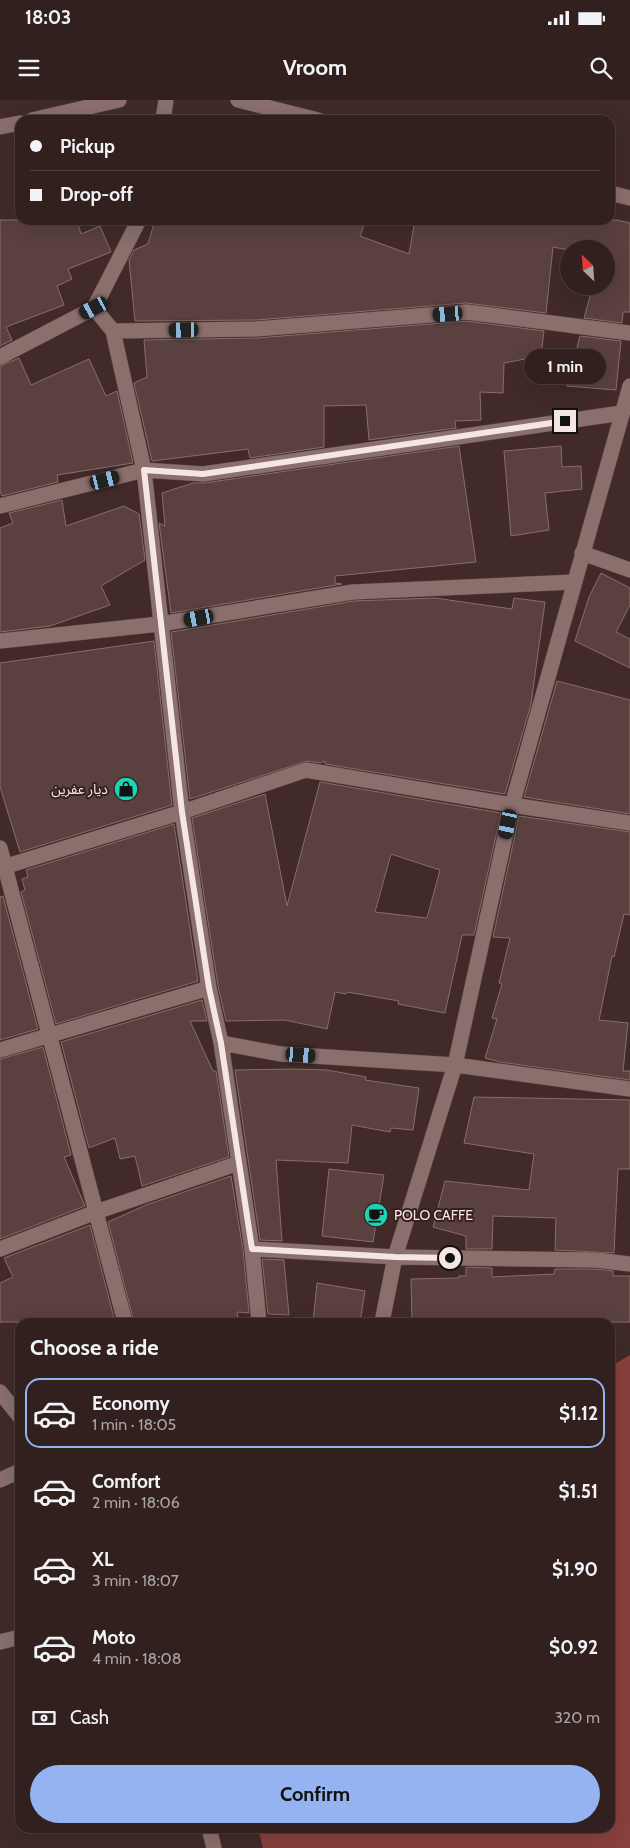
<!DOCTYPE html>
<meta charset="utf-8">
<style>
:root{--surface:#31201e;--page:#3d2d2b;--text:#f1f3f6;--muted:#a8a3a4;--line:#4c3e3c;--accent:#95b2f1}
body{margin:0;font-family:Cabin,"Noto Sans Arabic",sans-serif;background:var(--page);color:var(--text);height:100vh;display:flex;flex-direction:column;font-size:19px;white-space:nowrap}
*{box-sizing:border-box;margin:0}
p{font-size:16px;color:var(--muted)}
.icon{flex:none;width:28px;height:28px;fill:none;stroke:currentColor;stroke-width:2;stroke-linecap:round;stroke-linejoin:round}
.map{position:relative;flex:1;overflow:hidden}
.panel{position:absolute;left:15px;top:1218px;width:600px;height:515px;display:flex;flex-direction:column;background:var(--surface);border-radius:15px;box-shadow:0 5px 20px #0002,0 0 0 1px var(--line)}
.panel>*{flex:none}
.guide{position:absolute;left:15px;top:15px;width:600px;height:110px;border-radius:15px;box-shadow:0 5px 20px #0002,0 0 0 1px var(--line);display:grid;align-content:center;height:110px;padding:0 15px;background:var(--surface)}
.needle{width:32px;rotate:335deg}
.tools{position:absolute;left:560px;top:140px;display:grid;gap:10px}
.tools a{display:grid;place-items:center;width:55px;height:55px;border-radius:50%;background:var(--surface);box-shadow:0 5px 20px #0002,0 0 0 1px var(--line);font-size:25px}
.end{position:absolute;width:22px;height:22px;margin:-11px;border:6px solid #f5e5e3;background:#111;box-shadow:0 0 0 2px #111}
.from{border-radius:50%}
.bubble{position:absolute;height:35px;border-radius:18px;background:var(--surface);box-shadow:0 5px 20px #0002,0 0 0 1px var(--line);font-size:16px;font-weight:700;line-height:35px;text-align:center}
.car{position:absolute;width:15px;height:30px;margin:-15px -8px;border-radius:6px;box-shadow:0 0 4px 1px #0007;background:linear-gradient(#222 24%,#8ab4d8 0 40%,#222 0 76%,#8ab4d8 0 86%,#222 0)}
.guide b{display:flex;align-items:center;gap:18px;height:48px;font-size:19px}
.guide b+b{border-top:1px solid var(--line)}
.guide i{width:12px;height:12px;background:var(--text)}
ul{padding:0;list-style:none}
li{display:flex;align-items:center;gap:15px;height:70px;margin:0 10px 8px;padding:0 5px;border:2px solid transparent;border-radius:15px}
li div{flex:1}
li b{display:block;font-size:19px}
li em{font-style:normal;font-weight:700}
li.active{border-color:var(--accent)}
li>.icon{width:45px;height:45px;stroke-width:1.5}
h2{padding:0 15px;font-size:22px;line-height:60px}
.pay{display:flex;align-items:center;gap:12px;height:55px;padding:0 15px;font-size:19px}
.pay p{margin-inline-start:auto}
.cta{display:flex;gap:10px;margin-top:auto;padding:10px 15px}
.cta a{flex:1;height:58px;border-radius:30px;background:var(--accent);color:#111;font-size:20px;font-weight:700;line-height:58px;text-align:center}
.status{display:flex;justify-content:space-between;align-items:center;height:35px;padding:0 25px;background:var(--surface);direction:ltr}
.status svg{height:14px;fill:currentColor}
header{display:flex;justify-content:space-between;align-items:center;height:65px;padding:0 15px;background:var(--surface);font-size:22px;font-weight:700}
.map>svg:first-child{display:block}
</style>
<div class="status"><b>18:03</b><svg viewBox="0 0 49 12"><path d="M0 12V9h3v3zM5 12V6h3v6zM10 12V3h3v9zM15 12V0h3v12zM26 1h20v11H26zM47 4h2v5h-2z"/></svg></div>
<header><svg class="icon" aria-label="menu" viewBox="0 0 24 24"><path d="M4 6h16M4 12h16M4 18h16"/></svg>Vroom<svg class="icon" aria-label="search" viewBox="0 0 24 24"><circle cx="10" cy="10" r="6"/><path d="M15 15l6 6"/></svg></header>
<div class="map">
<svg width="630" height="1748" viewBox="0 0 630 1748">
<rect width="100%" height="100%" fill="#412a28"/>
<!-- green -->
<path fill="#88413d" d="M630,1255V1748H263L258,1728H610V1267Z"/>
<!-- building -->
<path fill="#5a403e" stroke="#896d6a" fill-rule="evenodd" d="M0,120H77L81,134L100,126L111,152L68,169L72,179L57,186L64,205L6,227L12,240L0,246Z
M155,120H366L360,136L409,154L415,120H617L630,123V212H623L622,223L584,218L593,186H606V149L569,150L553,147L546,213L466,203L256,220L135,221L129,160L134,150L148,144Z
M467,221L544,231L541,256L504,263L503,293L480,292L481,320L455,321L456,328L369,340L366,305L324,306V347L250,358L248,349L152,361L134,283L147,277L144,240L257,238Z
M580,236L621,241L616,290L567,286Z
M19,258L31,285L89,259L106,296L117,291L133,363L57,375L58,382L2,396L0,391V266Z
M459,346L476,462L335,476V483L342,484L171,513L159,423L165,426L162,393L193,383H204Z
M561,346L562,367L581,366L582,389L545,393L549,430L511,436L504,351Z
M62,400L66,426L124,406L139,414L145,460L101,486L110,505L50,526L0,532V428L13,423L9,413Z
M601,473L630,488V505L616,532L630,539V568L575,541L589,497Z
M435,498L512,509L514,498L545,502L531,604L505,694L325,664V661L320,663L307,661L190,699L171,532L354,501Z
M154,541L172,705L20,752L0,687V563Z
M557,581L630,600V714L524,697Z
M320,682L501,713L474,835H462L445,913L398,904L399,901L347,892L346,894L335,892L327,929L285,920L226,921L218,886L192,718L265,694L287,806ZM391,754L440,770L427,818L375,812Z
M519,716L630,732V815L624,814L614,857L612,856L599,920L628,923L623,971H630V980L500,962L485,958L497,919L492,918L502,884L499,883L510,838L493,837Z
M174,724L198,881L56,924L21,792L25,790L22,779L28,777L26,770Z
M3,796L38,929L0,940V797Z
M202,900L207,921H190L213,971H216L229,1057L142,1086L135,1056L120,1059L115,1038L89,1048L61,942Z
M43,947L71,1055L64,1057L85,1106L0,1139V959Z
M294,969L327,970L366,977L365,980L419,988L413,1030L391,1028L390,1032L352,1025L348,1063L276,1060L282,1141L260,1140L235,970Z
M474,997L630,1000V1069H618L614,1153L555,1150L556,1118L493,1116L492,1149H466V1136L433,1127L445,1081L529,1090L534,1054L464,1043Z
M329,1069L384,1075L373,1142L322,1136Z
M231,1076L243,1150L249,1213L237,1212L239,1222H134L108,1122L146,1105Z
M90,1125L115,1222H0V1183L13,1177L4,1158Z
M262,1159L284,1160L289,1215L268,1214Z
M466,1167L492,1168V1177L554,1174L555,1169H595L613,1171V1176H630V1222H594V1220L548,1222H412L411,1179L459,1178V1176H466Z
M317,1183L365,1191L360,1222H313Z"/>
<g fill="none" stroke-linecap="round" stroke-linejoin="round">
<!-- minor casing -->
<g stroke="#5d4947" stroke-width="16">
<path id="minor" d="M238,0L318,20
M32,20L119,0
M163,20L166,0
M0,27L20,23
M610,93L630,98
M139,120L94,208L113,231L144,370L182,712L209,888L221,943L252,1149L259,1222
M113,231L256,229L467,212L630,233
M0,257L94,208
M0,406L144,370L203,374L622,313
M582,453L630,470
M0,541L160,524L353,492L574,482
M0,748L125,1222
M0,768L182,712L306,670L512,705L630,723
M221,943L281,954L455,965L630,989
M0,950L209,888
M0,1149L96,1112L239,1063
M252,1149L395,1157L596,1160L630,1164
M382,1222L395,1157L455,965L512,705L630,286
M0,1292L20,1317
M0,1380L20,1371
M0,1542L20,1537
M209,1728L214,1748"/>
</g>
<!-- minor -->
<use href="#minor" stroke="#8a6f6c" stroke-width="15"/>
</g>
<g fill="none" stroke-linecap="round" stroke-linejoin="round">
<!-- route -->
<path stroke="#f5e5e3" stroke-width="6" d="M450,1158L395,1157L252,1149L221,943L209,888L182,712L144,370L203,374L565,321"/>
</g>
<!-- icons -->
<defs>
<g id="shop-disc" transform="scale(1.25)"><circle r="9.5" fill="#19d5b2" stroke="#37201e"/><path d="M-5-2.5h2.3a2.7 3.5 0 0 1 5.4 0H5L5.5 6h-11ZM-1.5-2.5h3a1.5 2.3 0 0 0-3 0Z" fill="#111"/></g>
<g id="cafe-disc" transform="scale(1.25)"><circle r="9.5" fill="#19d5b2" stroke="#37201e"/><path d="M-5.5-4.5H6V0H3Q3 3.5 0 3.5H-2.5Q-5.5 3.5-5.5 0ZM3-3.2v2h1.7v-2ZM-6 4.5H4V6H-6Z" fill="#111"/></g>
</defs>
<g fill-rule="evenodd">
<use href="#shop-disc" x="126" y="689"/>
<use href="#cafe-disc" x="376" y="1115"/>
</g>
<g text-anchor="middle" stroke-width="4" stroke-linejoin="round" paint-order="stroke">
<!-- poi labels -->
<g font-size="14" fill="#f5e5e3" stroke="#37201e" text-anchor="end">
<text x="108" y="694">ديار عفرين</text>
<text x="394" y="1120" text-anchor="start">POLO CAFFE</text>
</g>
</g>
</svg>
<div class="tools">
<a><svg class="needle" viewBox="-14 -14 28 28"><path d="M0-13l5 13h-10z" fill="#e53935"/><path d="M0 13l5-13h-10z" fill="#a8a3a4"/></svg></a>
</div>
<i class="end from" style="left:450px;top:1158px"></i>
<i class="end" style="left:565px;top:321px"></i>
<div class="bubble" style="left:524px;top:249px;width:82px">1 min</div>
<i class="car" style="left:94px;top:208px;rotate:242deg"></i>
<i class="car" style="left:448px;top:214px;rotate:266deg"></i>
<i class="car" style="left:184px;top:230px;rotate:269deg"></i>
<i class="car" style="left:105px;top:380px;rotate:76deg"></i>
<i class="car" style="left:199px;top:518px;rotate:260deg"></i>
<i class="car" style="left:508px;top:724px;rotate:192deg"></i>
<i class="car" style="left:301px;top:955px;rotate:94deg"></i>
<div class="guide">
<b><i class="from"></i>Pickup</b>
<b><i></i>Drop-off</b>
</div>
<section class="panel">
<h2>Choose a ride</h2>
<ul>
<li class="active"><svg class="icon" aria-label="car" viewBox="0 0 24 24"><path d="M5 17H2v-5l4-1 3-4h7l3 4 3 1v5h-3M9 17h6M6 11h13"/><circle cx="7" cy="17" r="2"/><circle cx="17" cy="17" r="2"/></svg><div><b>Economy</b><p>1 min · 18:05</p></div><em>$1.12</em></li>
<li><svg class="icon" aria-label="car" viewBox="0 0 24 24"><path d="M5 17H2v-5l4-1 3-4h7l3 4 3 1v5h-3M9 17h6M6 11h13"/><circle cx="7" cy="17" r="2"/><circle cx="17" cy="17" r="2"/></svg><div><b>Comfort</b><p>2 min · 18:06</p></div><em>$1.51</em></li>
<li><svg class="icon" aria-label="car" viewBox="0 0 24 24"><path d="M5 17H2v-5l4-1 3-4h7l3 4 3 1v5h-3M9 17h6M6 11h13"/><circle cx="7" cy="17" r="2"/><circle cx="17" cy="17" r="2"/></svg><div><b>XL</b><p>3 min · 18:07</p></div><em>$1.90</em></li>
<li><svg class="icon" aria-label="car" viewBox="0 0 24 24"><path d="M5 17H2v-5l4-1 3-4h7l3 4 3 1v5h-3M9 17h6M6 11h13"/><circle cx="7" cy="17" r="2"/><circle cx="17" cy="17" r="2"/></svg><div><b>Moto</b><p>4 min · 18:08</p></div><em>$0.92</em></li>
</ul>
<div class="pay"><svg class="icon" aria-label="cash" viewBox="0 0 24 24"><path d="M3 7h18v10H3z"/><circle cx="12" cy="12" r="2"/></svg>Cash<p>320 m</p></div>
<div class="cta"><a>Confirm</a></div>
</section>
</div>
